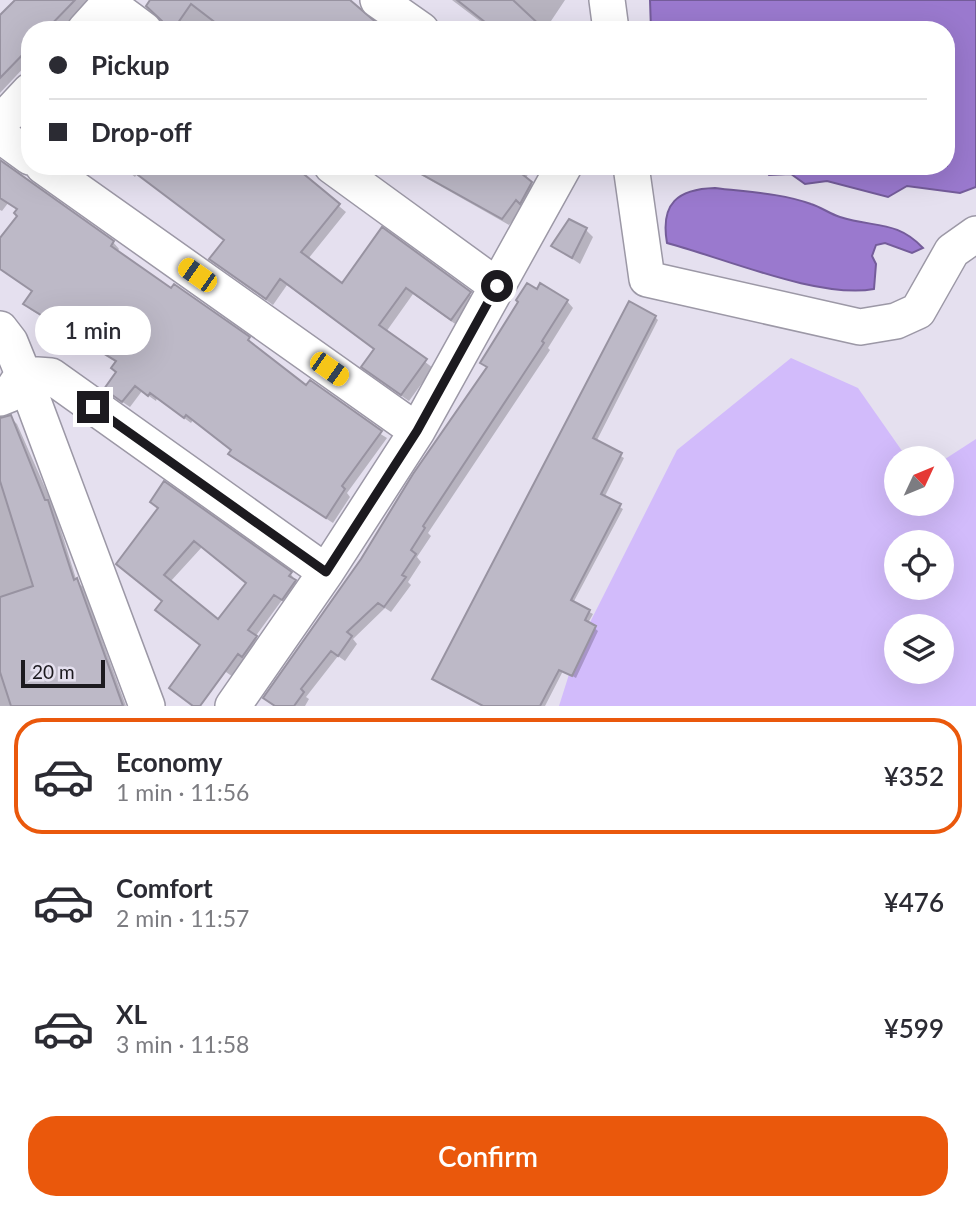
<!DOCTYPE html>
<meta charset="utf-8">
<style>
:root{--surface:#fff;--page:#f2f2f3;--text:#2b2b33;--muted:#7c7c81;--line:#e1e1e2;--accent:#ea580c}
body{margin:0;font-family:Lato,sans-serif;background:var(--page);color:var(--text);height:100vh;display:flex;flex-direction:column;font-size:26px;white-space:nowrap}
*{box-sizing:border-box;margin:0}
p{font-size:23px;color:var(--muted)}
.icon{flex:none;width:38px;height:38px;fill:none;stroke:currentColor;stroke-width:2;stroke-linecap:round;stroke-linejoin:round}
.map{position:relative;height:706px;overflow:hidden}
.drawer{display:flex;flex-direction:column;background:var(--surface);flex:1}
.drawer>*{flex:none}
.top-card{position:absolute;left:21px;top:21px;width:934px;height:154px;border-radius:28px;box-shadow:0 7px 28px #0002;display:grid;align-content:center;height:154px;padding:0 28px;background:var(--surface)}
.needle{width:46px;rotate:46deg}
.controls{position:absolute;left:884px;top:446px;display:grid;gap:14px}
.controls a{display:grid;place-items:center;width:70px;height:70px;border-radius:50%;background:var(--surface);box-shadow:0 7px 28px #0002;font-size:35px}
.scale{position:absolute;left:21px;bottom:18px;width:84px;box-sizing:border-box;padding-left:7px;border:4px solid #1c1a1f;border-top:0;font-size:19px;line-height:24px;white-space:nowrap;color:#1c1a1f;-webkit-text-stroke:5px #e5e0ef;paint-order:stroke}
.end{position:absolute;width:32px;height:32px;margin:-16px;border:9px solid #1c1a1f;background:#fff;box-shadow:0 0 0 4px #fff}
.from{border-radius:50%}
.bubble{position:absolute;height:49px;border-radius:24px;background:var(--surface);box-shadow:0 7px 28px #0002;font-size:23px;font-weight:600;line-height:49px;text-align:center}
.car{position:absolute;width:21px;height:42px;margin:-21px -10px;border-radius:9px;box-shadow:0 0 5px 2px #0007;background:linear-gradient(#f5c518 24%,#345 0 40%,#f5c518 0 76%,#345 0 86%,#f5c518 0)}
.top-card b{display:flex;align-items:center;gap:24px;height:66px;font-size:26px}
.top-card b+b{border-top:2px solid var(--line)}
.top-card i{width:18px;height:18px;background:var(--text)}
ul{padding:12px 0 0;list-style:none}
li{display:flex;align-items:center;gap:21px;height:116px;margin:0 14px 10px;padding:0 14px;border:4px solid transparent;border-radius:28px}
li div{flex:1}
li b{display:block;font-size:26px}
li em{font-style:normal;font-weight:600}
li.selected{border-color:var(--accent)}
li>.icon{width:63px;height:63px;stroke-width:1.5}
.primary-button{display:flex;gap:14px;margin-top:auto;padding:14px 28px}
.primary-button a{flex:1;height:80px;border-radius:28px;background:var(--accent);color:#fff;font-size:28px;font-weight:600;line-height:80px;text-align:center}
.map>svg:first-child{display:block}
</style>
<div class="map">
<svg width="976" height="706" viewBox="0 0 976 706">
<rect width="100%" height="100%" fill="#e5e0ef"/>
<!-- green -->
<path fill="#d2bbfb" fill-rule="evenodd" d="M791,358L858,388L907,458H896V504H942V461L976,439V706H559L578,646L677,450ZM896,542H942V588H896ZM896,626H942V672H896Z"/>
<!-- water -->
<path fill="#9a79ce" stroke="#745c9a" stroke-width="2" d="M650,0H976V187L960,193L907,186L888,197L827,181L805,184L791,174L769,175L762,166H947V30H651Z
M715,188C746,192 781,193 811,204C821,207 830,214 840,217C874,228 897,220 923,248L912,253L885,243L876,245L872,256L876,264L874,289C819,299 724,258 667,243C660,203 678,189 715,188Z"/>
<!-- shadow -->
<path fill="#0003" fill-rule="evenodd" d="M17,0H92L59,30H30V61L0,93V18Z
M152,0H347L382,30H165Z
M452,0H565L545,30H481L485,25Z
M0,162L24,182L2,211L0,210Z
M121,166H299L306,173L303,176L346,212L308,259L342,285L382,229L477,300L458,326L413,294L386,332L433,368L409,401L370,374L375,350L287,285L273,305L218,265L211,259L225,241L137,174L135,177Z
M405,166H534L525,179L538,191L509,225Z
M586,230L593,237L580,264L553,246Z
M113,242L119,249L117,252L249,339L254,347L306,388L387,438L347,493L350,497L333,523L237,460L231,454L233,450L193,420L191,423L157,398L156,401L142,391L130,407L112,395L117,363L31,310L25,304L33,292L0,268V259Z
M537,291L567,301L573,308L548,348L550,350L428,533L431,536L417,557L421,562L408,582L411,585L391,612L385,608L353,639L357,644L345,661L338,656L306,697L309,699L305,706H274L265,698L362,560L488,368L482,362Z
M655,317L658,320L596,442L624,458L604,498L623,509L573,603L593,614L588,623L598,631L576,678L563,671L545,706H483L434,679Z
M10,417L17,424L54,508L77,582L83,587L126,706H0V421Z
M152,502L290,573L301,588L289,606L282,600L255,637L263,644L233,677L205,657L202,646L164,616L163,601L118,566L159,509ZM202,547L248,584L219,621L170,582Z"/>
<!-- building -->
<path fill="#bdb9c7" stroke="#9893a1" stroke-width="2" fill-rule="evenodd" d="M15,0H75L46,30H30V47L0,78V15Z
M150,0H350L385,30H225L191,4L173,30H164L162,21L146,6Z
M457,0H513L545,30H495Z
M0,160L114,241L111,246L171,288L174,284L250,337L248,340L306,385L310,380L382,431L342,486L345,489L326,518L228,454L231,450L186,415L184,418L150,393L148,396L135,386L122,402L104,389L116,372L111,368L116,361L23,304L32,291L0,269V238L17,216L14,213L17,209L0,198Z
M126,166H294L340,204L301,252L342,283L382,227L471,292L451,320L406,288L379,325L427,359L401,395L361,367L374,349L280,279L266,299L209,259L224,240Z
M407,166H512L532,182L520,204L516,200L502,219Z
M569,219L587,228L572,258L551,246Z
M527,283L537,289L540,283L568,300L542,341L544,343L423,526L425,528L411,550L416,554L402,575L406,577L384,607L378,603L347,632L352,636L338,656L331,651L301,689L304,692L294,706H275L263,698L361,559L413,474L487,367L480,363L518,302L516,300Z
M629,301L656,316L593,438L622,453L601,494L621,504L571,600L590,610L585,620L596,626L572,676L559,670L540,706H483L432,679Z
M11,415L45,500H48L74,580L77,578L123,706H11L0,672V597L33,586L0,481V418Z
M164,481L292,572L289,576L296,580L282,600L274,595L248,630L257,636L242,657L238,654L200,706H193L169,688L200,645L155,610L162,601L116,564L158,508L150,502ZM194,541L246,583L218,619L164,575Z"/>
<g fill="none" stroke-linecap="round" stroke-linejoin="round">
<!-- minor casing -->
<g stroke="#9c98a6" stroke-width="38">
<path id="minor" d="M378,0L421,30
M607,0L611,30
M109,4L144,30
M85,30L112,0
M0,123L30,91
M0,135L30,157
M43,166L417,431
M332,166L497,286
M631,166L647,279L860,327L896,321L918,311L952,251L976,234
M0,329L10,342L23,374L147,706
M0,398L10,394L23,374L51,376L326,572
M233,706L326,572L417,431L564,166"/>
</g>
<!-- minor -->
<use href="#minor" stroke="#fff" stroke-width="35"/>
</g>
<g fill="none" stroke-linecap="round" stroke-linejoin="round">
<!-- route -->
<path stroke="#1c1a1f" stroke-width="9" d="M93,407L326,572L417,431L497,286"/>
</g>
</svg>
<div class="controls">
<a><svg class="needle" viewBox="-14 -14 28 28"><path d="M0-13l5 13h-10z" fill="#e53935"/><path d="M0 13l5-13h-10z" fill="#7c7c81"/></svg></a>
<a><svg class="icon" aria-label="locate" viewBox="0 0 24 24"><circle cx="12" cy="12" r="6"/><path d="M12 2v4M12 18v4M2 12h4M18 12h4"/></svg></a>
<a><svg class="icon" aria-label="layers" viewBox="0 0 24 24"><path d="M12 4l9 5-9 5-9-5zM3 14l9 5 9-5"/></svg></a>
</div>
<div class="scale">20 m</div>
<i class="end from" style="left:497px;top:286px"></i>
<i class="end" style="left:93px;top:407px"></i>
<div class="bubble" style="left:35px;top:306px;width:116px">1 min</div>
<i class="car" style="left:197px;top:275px;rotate:305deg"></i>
<i class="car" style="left:329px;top:369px;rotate:125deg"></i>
<div class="top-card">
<b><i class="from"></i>Pickup</b>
<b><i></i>Drop-off</b>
</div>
</div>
<section class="drawer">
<ul>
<li class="selected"><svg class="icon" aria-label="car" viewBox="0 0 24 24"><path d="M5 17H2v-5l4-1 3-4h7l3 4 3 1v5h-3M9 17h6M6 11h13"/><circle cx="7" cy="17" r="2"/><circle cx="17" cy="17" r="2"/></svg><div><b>Economy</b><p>1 min · 11:56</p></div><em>¥352</em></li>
<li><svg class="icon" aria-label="car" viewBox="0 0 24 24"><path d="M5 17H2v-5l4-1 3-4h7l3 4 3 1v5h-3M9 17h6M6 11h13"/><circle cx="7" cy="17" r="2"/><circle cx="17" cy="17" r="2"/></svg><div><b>Comfort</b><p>2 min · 11:57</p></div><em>¥476</em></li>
<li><svg class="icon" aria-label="car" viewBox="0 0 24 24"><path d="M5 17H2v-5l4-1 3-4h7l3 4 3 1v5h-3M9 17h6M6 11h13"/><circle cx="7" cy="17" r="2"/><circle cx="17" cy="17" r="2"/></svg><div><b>XL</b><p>3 min · 11:58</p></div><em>¥599</em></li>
</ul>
<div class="primary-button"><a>Confirm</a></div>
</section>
